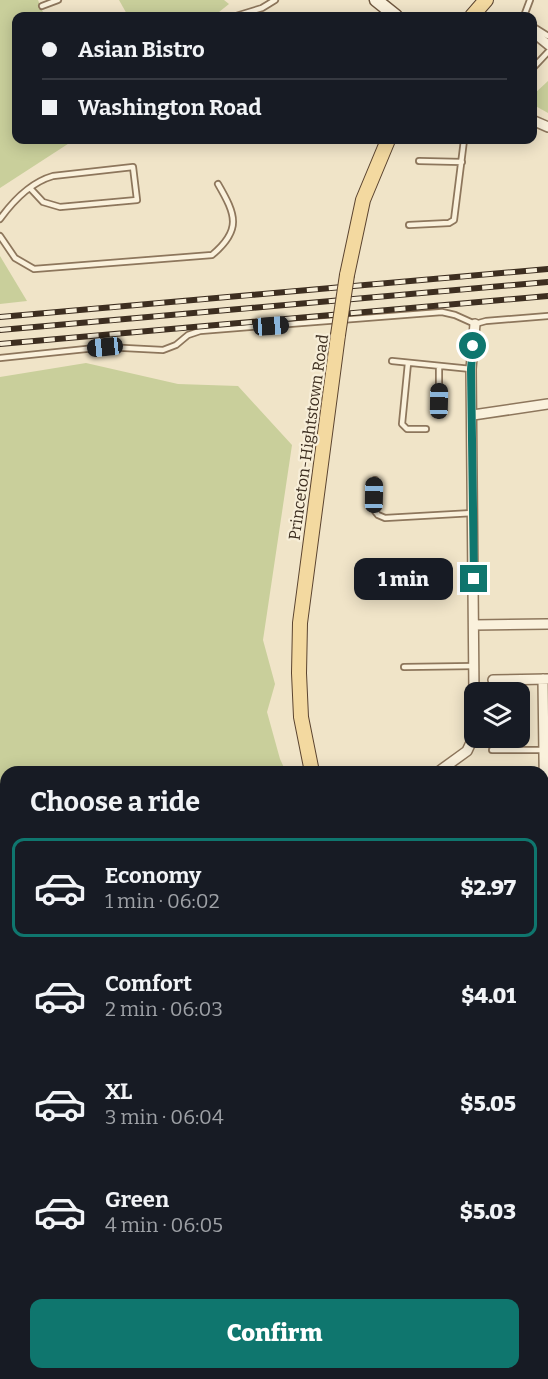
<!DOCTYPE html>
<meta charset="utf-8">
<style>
:root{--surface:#171b24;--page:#242831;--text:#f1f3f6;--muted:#9ea1a6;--line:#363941;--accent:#0f766e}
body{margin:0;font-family:Bitter,serif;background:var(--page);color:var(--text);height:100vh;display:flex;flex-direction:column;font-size:22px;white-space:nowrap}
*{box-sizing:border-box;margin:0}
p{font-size:20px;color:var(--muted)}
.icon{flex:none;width:33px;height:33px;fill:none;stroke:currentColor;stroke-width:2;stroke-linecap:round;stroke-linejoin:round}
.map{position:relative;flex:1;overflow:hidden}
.drawer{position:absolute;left:0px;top:766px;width:549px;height:614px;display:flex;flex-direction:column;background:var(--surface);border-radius:18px 18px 0 0;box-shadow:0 3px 15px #0003}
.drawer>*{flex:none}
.guide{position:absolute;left:12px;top:12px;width:525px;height:132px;border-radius:12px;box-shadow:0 3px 15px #0003;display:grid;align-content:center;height:132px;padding:0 30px;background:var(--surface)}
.controls{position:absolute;left:464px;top:682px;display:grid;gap:12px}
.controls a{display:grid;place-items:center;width:66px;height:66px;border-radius:12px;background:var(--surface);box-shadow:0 3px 15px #0003;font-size:30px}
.end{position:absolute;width:27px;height:27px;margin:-14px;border:8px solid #0f766e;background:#fff;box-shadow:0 0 0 3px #fff}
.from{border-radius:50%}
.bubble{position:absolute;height:42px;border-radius:12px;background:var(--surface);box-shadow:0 3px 15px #0003;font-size:20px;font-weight:800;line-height:42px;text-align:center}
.car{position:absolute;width:18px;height:36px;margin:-18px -9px;border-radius:8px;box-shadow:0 0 4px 2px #0007;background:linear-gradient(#222 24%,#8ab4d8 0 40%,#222 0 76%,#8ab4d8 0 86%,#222 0)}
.guide b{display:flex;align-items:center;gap:21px;height:57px;font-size:22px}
.guide b+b{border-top:2px solid var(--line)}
.guide i{width:15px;height:15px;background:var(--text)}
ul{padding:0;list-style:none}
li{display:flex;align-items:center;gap:18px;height:99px;margin:0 12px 9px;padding:0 18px;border:3px solid transparent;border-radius:12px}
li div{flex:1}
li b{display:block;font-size:22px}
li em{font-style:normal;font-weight:800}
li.selected{border-color:var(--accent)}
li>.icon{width:54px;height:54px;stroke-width:1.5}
h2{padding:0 30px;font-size:27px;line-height:72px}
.cta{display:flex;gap:12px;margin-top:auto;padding:12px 30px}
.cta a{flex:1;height:69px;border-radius:12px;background:var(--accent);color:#fff;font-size:24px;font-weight:800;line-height:69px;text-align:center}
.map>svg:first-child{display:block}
</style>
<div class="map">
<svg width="548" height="1379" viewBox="0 0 548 1379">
<rect width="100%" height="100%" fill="#f0e4c8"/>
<!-- green -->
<path fill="#c9cf9b" d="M0,0H38L43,12L32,16H16V140H74L0,188Z
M119,0H224L229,4L214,16H128Z
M548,81V113L532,104L533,95Z
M0,256L27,301L0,304Z
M86,363L178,384L238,386L292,445L263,640L275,684L267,712L280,759L286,772H6V1374H468V1379H0V377Z
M543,1098H548V1167L543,1168Z
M548,1326V1379H525L529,1374H543V1339Z"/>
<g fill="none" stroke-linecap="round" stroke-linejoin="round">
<!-- lane casing -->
<g stroke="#8d765c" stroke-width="8">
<path id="lane" d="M42,6L58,0
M236,16L262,8L275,0
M524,16L530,0
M532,26L548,36
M532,30L548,42
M532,34L548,47
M532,69L548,52
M419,161L462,162
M0,219C13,201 32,182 53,176L133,167L137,200L60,207L43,202L30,188
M409,225L449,223L454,220L464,140
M0,236L15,258L34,269L212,255C242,230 236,215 218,184
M0,358L105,347L163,350L176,345L188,335L200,331L442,312L455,315L475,324L486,321L548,316
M392,361L471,369
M408,363L402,424L407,429H426
M439,401V367
M375,480L374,510L378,515L385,518L473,513
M404,667L474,666
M492,750H544
M543,989H548"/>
</g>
<!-- street casing -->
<g stroke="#8d765c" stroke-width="12">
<path id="street" d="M532,120L548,127
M473,415L548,404
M474,625L548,624
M543,679L546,907
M493,680L548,679
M474,693L471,369L475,324
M438,772L467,751L474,736
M543,960H548"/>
</g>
<!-- secondary casing -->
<g stroke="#6f573f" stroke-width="15">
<path id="secondary" d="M376,0L396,16"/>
</g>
<!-- primary casing -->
<g stroke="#5b4430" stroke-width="16">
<path id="primary" d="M472,16L486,0
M347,275L363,200L388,140
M312,772L301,717L299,673L300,623L338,335
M493,1374L494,1379"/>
</g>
<!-- lane -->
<use href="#lane" stroke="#faf1dc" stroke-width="4.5"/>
<!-- street -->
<use href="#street" stroke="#faf1dc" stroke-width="9"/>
<!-- secondary -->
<use href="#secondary" stroke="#faf1dc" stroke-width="12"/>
<!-- primary -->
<use href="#primary" stroke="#f3d9a0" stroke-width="14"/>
<!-- rail casing -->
<g stroke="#3d2e20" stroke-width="6">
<path id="rail" d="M0,317L548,269
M0,330L548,282
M0,344L548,296"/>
</g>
<!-- rail -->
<use href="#rail" stroke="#f7eed8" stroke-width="4" stroke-dasharray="11" stroke-linecap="butt"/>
<!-- primary-bridge casing -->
<g stroke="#5b4430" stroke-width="16" stroke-linecap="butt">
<path id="primary-bridge" d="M338,335L347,275"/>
</g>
<!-- primary-bridge -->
<use href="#primary-bridge" stroke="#f3d9a0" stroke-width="14"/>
</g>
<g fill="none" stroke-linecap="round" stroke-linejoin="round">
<!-- route -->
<path stroke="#0f766e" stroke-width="8" d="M473,346L471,369L474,579"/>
</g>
<g text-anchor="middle" stroke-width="4.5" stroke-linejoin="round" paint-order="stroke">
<!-- street labels -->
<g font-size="16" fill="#3d2e20" stroke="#f7eed8">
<text transform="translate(308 437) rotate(-82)" y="6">Princeton-Hightstown Road</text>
</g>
</g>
</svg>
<div class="controls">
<a><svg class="icon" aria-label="layers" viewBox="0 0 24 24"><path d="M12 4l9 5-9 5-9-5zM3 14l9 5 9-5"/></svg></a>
</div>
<i class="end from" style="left:473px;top:346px"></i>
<i class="end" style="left:474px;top:579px"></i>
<div class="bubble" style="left:354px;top:558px;width:99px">1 min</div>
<i class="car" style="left:271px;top:326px;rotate:86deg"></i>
<i class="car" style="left:105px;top:347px;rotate:264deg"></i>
<i class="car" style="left:439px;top:401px;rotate:1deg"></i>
<i class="car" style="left:374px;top:495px;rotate:1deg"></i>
<div class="guide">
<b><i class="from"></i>Asian Bistro</b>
<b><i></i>Washington Road</b>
</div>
<section class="drawer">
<h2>Choose a ride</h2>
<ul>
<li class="selected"><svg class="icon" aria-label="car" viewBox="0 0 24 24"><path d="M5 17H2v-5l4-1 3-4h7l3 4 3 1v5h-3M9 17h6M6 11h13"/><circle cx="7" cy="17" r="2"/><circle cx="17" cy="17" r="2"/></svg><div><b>Economy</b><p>1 min · 06:02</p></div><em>$2.97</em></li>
<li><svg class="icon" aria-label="car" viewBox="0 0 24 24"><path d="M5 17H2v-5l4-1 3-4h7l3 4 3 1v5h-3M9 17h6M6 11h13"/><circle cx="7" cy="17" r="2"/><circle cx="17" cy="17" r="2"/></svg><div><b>Comfort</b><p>2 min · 06:03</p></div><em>$4.01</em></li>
<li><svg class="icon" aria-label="car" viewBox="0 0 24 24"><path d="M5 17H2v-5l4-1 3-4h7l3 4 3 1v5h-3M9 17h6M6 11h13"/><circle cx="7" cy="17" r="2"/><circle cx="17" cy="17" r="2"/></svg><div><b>XL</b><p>3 min · 06:04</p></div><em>$5.05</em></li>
<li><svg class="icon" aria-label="car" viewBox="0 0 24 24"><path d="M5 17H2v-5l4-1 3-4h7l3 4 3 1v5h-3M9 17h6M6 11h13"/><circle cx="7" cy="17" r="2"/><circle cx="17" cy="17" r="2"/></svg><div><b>Green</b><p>4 min · 06:05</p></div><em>$5.03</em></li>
</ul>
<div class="cta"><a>Confirm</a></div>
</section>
</div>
